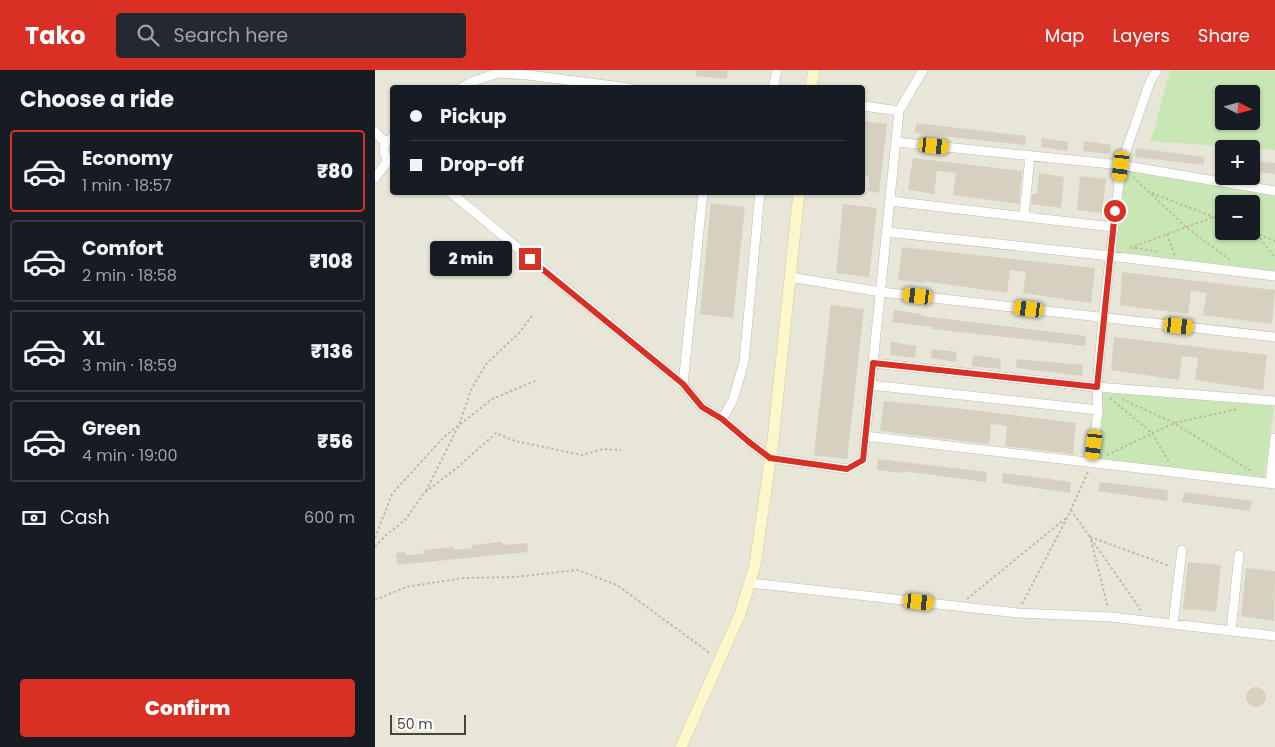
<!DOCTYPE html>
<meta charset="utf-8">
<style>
:root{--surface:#171b24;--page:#242831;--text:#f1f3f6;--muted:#9ea1a6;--line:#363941;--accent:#d93025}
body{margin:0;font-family:Poppins,sans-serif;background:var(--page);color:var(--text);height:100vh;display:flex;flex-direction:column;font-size:19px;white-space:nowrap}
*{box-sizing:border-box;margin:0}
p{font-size:16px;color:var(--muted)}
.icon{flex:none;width:28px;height:28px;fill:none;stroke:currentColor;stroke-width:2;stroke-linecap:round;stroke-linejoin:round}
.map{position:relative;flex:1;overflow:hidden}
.details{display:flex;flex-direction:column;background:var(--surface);width:375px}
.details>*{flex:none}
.hud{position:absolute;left:15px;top:15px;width:475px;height:110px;border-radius:5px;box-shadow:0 1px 4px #0004;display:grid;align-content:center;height:110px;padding:0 20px;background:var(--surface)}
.needle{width:32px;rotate:96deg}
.tools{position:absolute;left:840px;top:15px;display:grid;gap:10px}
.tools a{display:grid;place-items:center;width:45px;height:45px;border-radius:5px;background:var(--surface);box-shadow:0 1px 4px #0004;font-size:25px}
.scale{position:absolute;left:15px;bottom:12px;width:76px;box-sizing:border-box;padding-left:5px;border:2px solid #484438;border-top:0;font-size:14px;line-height:18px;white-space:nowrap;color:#484438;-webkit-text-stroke:4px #fff;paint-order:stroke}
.end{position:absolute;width:22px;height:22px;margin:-11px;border:6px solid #d93025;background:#fff;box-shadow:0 0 0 2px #fff}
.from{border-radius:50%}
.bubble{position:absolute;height:35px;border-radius:5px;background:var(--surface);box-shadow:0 1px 4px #0004;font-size:16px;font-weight:800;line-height:35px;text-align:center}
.car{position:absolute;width:15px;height:30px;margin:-15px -8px;border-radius:6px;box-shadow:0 0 4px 1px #0007;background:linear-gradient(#f5c518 24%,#345 0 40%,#f5c518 0 76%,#345 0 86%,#f5c518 0)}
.hud b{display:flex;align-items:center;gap:18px;height:48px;font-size:19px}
.hud b+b{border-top:1px solid var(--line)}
.hud i{width:12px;height:12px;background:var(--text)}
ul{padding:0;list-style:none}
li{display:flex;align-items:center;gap:15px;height:82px;margin:0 10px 8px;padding:0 10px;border:2px solid var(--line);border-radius:5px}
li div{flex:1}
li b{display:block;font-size:19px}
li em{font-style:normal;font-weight:800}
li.selected{border-color:var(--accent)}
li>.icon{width:45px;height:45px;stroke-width:1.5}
h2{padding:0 20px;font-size:22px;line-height:60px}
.pay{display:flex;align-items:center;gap:12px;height:55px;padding:0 20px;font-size:19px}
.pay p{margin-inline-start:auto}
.action{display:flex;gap:10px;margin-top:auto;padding:10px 20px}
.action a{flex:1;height:58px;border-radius:5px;background:var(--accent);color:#fff;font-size:20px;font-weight:800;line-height:58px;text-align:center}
header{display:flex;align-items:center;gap:30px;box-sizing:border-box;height:70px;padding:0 25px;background:var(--accent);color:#fff}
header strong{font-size:24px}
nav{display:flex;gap:28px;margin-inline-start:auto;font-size:18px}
.search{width:350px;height:45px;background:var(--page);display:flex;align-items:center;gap:12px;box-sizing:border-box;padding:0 18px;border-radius:5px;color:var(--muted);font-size:19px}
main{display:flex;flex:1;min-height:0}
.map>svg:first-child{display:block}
</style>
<header>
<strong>Tako</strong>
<div class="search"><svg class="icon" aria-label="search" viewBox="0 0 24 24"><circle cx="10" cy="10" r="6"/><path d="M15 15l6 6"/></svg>Search here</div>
<nav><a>Map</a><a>Layers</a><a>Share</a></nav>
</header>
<main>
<section class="details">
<h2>Choose a ride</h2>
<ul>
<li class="selected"><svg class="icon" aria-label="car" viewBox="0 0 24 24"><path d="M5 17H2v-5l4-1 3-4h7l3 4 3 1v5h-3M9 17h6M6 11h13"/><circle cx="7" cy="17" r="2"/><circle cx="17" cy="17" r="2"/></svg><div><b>Economy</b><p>1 min · 18:57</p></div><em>₹80</em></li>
<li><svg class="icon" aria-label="car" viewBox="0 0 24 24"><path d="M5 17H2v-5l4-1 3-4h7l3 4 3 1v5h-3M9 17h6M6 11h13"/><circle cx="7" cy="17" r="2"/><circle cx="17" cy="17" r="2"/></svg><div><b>Comfort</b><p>2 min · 18:58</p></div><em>₹108</em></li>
<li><svg class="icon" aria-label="car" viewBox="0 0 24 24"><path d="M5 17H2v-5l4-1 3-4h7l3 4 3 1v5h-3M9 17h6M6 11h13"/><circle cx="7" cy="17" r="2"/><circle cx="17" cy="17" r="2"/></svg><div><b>XL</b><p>3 min · 18:59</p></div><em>₹136</em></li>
<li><svg class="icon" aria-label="car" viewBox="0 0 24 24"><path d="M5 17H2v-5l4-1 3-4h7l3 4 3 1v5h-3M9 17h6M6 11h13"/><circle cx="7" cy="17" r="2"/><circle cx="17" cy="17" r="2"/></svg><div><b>Green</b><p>4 min · 19:00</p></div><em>₹56</em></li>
</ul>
<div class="pay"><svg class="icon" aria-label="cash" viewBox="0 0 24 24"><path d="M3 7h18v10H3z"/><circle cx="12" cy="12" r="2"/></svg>Cash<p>600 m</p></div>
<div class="action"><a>Confirm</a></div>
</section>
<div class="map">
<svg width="900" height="677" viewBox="0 0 900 677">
<rect width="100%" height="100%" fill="#f4f3ea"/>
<!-- residential -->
<path fill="#e8e6d8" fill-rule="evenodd" d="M0,0H900V677H0ZM18,18H488V122H18ZM849,24H876V51H849ZM849,79H876V106H849ZM849,134H876V161H849Z"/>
<!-- green -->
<path fill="#c9e7b5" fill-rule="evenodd" d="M795,0H900V80L774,71L778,64ZM849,24H876V51H849Z
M746,95L900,121V206L735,186ZM849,134H876V161H849Z
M722,317L900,331L889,409L717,393Z"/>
<!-- building -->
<path fill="#d6d0c0" d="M321,0H353L352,9L321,6Z
M488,51L512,54L504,123L493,121L494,106H488Z
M541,53L651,66L650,75L540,63Z
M667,68L693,72L692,81L666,77Z
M709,71L736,75L735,84L708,81Z
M761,78L830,87L829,95L760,87Z
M538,88L647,101L644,134L578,125L581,103L564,101H562L559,124L533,120Z
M882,91L900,93V104L881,102Z
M664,103L689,107L686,138L656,134L657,124H662Z
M705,106L731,109L727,143L702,140Z
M336,133L370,137L358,248L325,244Z
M468,134L502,138L494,207L461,203Z
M527,177L720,198L716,233L648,223L651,202L635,200L632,223L549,211V213L523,210Z
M747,202L900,220L897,254L828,245L832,223L816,221L813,244L745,235Z
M456,235L489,239L472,389L439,385Z
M519,240L546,244V246L711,266L710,276L557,259V257L517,252Z
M739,267L892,285L888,320L820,310L823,288L807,286L804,310L736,300Z
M516,272L541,276L540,288L515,285Z
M557,279L582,282L581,292L556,288Z
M598,285L626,289L625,299L597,296Z
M642,289L708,295L707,306L641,298Z
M509,331L589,339L701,353L698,384L630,376L632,356L616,354L614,374L505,361Z
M503,389L612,402L611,412L528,401V403L502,400Z
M628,403L696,412L695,423L627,413Z
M725,412L793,420L792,431L723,421Z
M809,422L877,431L875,441L807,432Z
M127,472V475L152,473L153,482L22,495L21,483L30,482L31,485L49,484L48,480L79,477V480L97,478V475Z
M813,492L846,495L841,542L818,539V540L808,539Z
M871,498L900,501L899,551L866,546Z
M871 627a10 10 0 1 1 20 0a10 10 0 1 1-20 0Z"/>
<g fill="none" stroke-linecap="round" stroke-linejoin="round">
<!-- street casing -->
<g stroke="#c0bcad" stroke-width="10">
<path id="street" d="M86,18L96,12L123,3L153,5L254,18
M398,18L402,0
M488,36L524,41
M0,62L11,73
M18,67C6,73 6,87 18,93
M521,72L746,95L900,121
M0,108L13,91
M75,122L308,314L327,337L347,349L374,372L395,388L472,399L488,390L524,41L548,0
M515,131L738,157
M649,146L655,86
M512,162L735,186L900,206
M415,207L506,222L900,267
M498,293L722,317L900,331
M308,314L328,122
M496,315L723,340
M347,349L358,330L369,292L385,122
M490,366L900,414
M717,393L723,340L722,317L728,248L746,95L775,12L782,0
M895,413L900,368
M375,513L643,543L736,547L900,566
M798,554L807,480
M856,561L864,485"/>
</g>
<!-- secondary casing -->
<g stroke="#d2cc9b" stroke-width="12">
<path id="secondary" d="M436,18L439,0
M306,677L365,544L380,495L398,371L424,122"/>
</g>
<!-- path -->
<path stroke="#c1ba9f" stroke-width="2" stroke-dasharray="2.5 2.5" stroke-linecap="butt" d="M758,107L811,157L855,190
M777,123L849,151
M872,134L886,129
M875,161L900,171
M792,164L800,186
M882,164L900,188
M755,178L849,143
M760,178L785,182
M735,328L777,363L794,392
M747,329L799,353L876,401
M732,385L799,353L863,339
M51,421L84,355L96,320L111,294L144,263L157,246
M696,440L766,540
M715,467L795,496
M0,468L17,424L68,368L117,329L160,311
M716,470L733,538
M0,477L10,466L31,449L49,423L83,397L121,363L140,371L207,385L228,379L246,380
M592,529L691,448
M0,530L31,517L88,508L140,507L202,500L242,515L336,584
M647,534L693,446L713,402"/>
<!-- street -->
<use href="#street" stroke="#fff" stroke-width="9"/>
<!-- secondary -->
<use href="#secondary" stroke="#fdf8cc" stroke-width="11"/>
</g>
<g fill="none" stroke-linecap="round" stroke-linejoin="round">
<!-- route -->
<path stroke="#d93025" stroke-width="6" d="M155,189L308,314L327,337L347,349L374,372L395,388L472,399L488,390L498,293L722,317L740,141"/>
</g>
</svg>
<div class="tools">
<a><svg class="needle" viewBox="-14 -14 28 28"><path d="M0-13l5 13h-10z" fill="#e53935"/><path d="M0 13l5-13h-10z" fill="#9ea1a6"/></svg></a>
<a>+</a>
<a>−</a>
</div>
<div class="scale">50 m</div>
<i class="end from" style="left:740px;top:141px"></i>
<i class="end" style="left:155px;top:189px"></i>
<div class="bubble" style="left:55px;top:171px;width:82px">2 min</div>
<i class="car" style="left:559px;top:76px;rotate:96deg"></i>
<i class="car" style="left:746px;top:96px;rotate:187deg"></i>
<i class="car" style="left:543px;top:226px;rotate:277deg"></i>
<i class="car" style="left:654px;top:239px;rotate:277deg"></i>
<i class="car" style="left:804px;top:256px;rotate:96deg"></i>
<i class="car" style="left:719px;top:375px;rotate:187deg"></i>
<i class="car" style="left:544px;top:532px;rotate:96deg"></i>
<div class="hud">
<b><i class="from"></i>Pickup</b>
<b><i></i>Drop-off</b>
</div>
</div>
</main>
